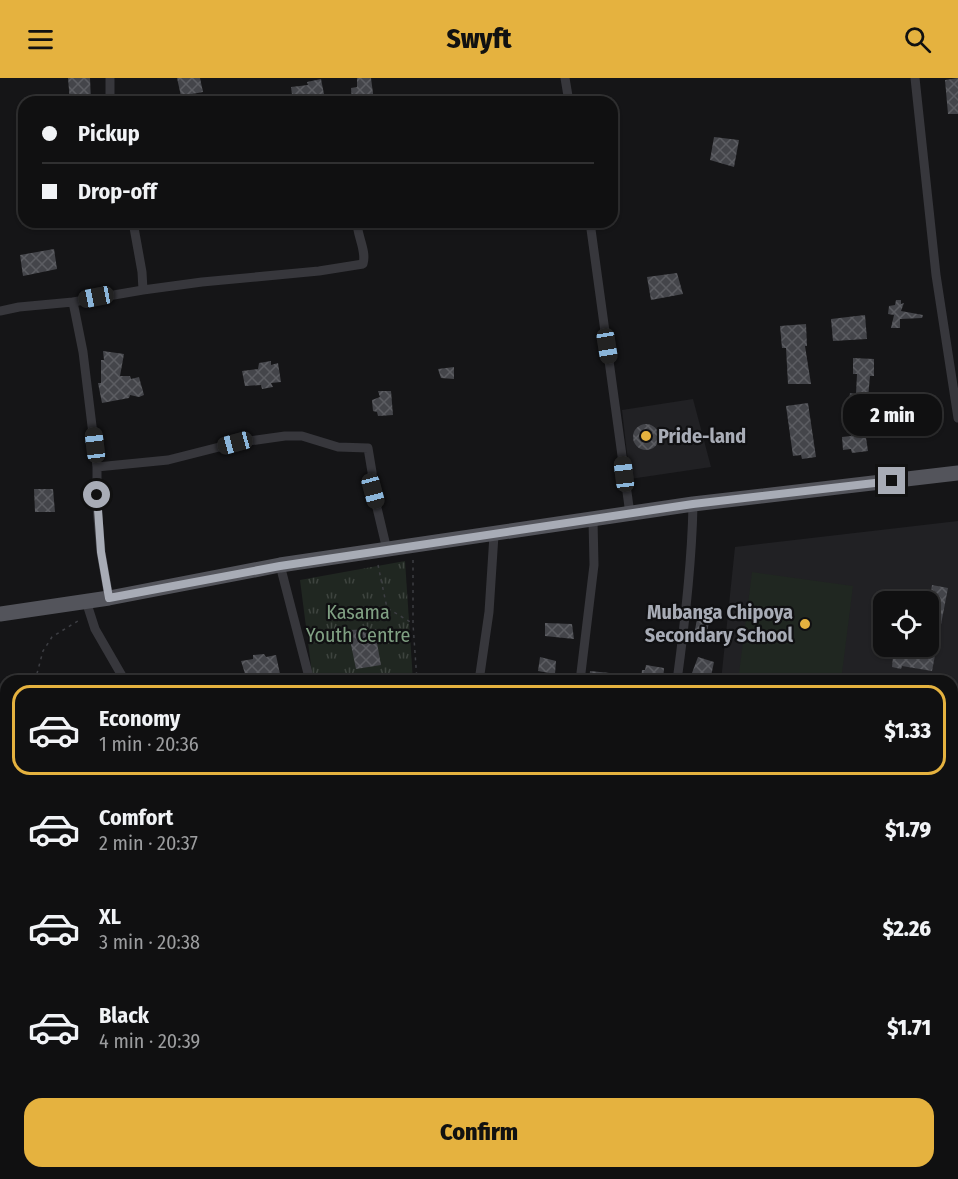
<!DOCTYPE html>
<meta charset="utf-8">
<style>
:root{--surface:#101011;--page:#19191a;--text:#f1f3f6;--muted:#9c9d9f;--line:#303031;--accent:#e5b23f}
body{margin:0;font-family:"Fira Sans Condensed",sans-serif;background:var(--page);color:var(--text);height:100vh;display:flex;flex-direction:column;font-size:22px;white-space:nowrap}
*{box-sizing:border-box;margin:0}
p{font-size:20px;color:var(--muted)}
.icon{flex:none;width:33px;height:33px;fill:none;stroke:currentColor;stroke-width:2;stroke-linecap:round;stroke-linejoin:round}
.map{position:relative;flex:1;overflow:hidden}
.sheet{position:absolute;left:0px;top:597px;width:958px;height:504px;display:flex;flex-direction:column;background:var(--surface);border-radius:18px 18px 0 0;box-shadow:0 2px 4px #0004,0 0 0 2px var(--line)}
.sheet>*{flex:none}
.hud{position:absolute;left:18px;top:18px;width:600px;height:132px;border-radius:18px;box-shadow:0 2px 4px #0004,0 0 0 2px var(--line);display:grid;align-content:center;height:132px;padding:0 24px;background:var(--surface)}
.tools{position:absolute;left:873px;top:513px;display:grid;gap:12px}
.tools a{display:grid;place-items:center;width:66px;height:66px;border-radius:12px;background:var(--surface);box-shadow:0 2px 4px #0004,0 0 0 2px var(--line);font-size:30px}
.end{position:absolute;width:27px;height:27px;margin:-14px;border:8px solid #a8acb6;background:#111;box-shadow:0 0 0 3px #111}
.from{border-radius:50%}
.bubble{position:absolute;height:42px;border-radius:18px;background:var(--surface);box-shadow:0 2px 4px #0004,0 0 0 2px var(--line);font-size:20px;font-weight:800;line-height:42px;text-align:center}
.car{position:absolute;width:18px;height:36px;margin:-18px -9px;border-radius:8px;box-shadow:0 0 4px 2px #0007;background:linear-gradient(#222 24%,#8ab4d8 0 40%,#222 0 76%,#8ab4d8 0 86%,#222 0)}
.hud b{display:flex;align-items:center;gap:21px;height:57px;font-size:22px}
.hud b+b{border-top:2px solid var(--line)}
.hud i{width:15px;height:15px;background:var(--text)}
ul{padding:10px 0 0;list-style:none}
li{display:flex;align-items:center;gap:18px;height:90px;margin:0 12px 9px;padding:0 12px;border:3px solid transparent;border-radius:18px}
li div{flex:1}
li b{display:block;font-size:22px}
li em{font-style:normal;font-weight:800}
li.current{border-color:var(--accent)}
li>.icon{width:54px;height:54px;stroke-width:1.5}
.action{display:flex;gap:12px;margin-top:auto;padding:12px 24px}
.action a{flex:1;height:69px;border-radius:18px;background:var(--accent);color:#111;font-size:24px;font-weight:800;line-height:69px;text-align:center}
header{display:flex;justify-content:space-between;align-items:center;height:78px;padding:0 24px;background:var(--accent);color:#111;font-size:27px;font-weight:800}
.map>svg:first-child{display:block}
</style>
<header><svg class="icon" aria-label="menu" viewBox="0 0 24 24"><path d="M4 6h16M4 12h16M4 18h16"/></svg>Swyft<svg class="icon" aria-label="search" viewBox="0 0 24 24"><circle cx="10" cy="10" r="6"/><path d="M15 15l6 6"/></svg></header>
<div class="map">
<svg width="958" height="1101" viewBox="0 0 958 1101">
<defs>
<pattern id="park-tufts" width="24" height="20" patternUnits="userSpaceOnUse" patternTransform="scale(1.5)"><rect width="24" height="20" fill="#202721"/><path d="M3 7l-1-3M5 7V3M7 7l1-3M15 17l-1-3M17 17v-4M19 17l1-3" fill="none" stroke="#3e443f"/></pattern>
<pattern id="building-cross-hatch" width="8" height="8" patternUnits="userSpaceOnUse" patternTransform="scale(1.5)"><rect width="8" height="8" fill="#44454a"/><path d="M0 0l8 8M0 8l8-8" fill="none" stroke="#5c5d62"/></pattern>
</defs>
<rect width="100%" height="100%" fill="#151517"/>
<!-- built -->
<path fill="#212124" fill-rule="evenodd" d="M693,321L711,389L630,401L622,332Z
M958,443V680L953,686L952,603H721L735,469ZM884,524H928V568H884Z
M775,1095H832L824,1101H783Z
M858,1095H897L887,1101H862Z"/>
<!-- grass -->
<path fill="#202721" d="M752,494L853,508L841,603H738Z
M6,633V794L0,795V634Z"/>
<!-- park -->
<path fill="url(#park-tufts)" d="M405,483L413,603H313L300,502Z"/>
<!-- building -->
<path fill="url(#building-cross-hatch)" d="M68,0H90L91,24H70Z
M177,0H200L203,14L181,18Z
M357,0H371L374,23L352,24L351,10L357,9Z
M958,0V36H948L945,2Z
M321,1L324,16L308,19L309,24H293L291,9L308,7L307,4Z
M714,59L739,62L734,89L710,82Z
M54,171L57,191L23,198L20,177Z
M677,195L683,216L651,222L647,199Z
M896,222H901V226L904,225L901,233L923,237L922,240L900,241V250H891L894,237L888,236L889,228L895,227Z
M865,237L867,261L833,263L831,241Z
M806,246L807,268H805L811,306H788L786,270H782L780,248Z
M103,273L124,276L120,298H130L131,301L139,299L144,317L139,319L130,317L129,320L102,325L98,305H101V282H104Z
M853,280L874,281V298H870L866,343L846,340L850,315L856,316L857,296H853Z
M271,283V287L278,285L281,304L271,305L273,309L262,311L261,307L245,308L242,293L258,291L259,285Z
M454,289V301L441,300L438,291Z
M378,313H391L393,337L378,338L377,334L373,333L372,322L380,319Z
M808,325L816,379L802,381L801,377L793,378L786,328Z
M633 359a13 13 0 1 1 26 0a13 13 0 1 1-26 0Z
M865,353L868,373L852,375L851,371L843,372L842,359L851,358V355Z
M34,411H53L55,434H35Z
M932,507L948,510L932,593L902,588L901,591L892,589L894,568H928V536Z
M698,535L711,537L707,553L695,552Z
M545,545L572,546L574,561L545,558Z
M376,551L380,565H377L381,587L356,591L348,552Z
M264,576L266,579L276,577L280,596L247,602L241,583L253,581V577Z
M540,579L556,583L555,596L538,593Z
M698,579L714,584L710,603H689Z
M646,587L664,590L663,603H641L642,592H645Z
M590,593L629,597V603H589Z"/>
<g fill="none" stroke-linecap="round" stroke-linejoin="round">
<!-- path -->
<path stroke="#3d3e43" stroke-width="1.5" stroke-dasharray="3 4.5" stroke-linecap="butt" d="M413,482V546L417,603
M378,487L387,530L412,545
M35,603L43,573L52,559L81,541
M0,628L6,627"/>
<!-- minor -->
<path stroke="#37373c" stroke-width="9" d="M110,0V24
M565,0L569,24
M915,0L936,197L958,340
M590,144L630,436
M143,212L202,204L319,193L363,186C367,173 357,158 357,144
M0,233L19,229L73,224
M97,389L168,382L235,365L285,358H302L338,369L368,370L372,394L373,413L387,472
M280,487L310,603
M109,520L101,474L97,429V389L83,274L73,224L143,212L142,194L133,144
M86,523L95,551L125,603
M479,603L489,534L494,457
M580,603L594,487L593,442
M677,603C685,544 692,486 693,426
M952,710L958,704
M952,842L958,846
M0,867H6
M0,947L6,952
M952,1045L958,1056
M952,1079L958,1076
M0,1085L6,1090
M12,1095L20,1101
M183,1095L190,1101
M346,1095L352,1101
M519,1095L526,1101
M749,1095L762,1101
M634,1101L639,1095
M795,1101L797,1095
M915,1101L925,1095"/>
<!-- primary -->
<path stroke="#53545b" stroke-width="15" d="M0,536L109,520L280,487L693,426L958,395"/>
</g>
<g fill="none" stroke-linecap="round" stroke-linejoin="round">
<!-- route -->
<path stroke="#a8acb6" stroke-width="8" d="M97,417L101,474L109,520L280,488L693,426L892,403"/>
</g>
<!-- markers -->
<g fill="#e5b23f" stroke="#101012" stroke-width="2">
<circle cx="646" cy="358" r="6"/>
<circle cx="805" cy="546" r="6"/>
</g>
<g text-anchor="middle" stroke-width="4.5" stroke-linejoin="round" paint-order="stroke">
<!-- poi labels -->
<g font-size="20" font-weight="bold" fill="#a8acb6" stroke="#101012" text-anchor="start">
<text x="658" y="365">Pride-land</text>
<text x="793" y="541" text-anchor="end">Mubanga Chipoya<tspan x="793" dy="23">Secondary School</tspan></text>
</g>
<!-- park labels -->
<g font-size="20" fill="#80a083" stroke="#101012">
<text x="358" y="541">Kasama<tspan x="358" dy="23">Youth Centre</tspan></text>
</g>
</g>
</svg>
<div class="tools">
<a><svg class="icon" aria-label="locate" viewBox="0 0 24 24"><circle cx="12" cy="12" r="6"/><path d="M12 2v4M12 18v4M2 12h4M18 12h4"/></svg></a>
</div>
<i class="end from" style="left:97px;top:417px"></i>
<i class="end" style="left:892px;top:403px"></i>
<div class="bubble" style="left:843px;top:316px;width:99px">2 min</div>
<i class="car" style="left:96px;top:219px;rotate:259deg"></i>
<i class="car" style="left:607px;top:268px;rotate:171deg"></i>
<i class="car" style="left:235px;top:365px;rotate:255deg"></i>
<i class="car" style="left:95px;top:367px;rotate:353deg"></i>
<i class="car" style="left:624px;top:396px;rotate:353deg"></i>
<i class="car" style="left:373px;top:413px;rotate:165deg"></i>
<div class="hud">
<b><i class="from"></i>Pickup</b>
<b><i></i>Drop-off</b>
</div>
<section class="sheet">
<ul>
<li class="current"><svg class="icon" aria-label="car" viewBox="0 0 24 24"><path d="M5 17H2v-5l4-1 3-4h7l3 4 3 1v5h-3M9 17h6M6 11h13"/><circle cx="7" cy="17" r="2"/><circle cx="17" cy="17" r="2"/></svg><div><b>Economy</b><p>1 min · 20:36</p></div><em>$1.33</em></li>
<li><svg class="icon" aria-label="car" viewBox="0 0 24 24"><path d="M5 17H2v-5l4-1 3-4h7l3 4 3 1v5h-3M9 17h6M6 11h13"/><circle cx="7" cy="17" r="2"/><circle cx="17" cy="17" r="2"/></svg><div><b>Comfort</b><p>2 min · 20:37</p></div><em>$1.79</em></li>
<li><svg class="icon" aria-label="car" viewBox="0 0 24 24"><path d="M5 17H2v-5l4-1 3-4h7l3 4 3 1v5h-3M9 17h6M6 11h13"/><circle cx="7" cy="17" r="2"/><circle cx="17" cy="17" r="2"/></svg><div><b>XL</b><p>3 min · 20:38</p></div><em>$2.26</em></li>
<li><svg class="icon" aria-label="car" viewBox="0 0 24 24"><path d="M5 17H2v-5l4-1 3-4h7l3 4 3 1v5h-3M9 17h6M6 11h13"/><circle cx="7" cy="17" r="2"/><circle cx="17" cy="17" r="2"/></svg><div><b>Black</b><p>4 min · 20:39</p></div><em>$1.71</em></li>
</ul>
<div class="action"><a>Confirm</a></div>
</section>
</div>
